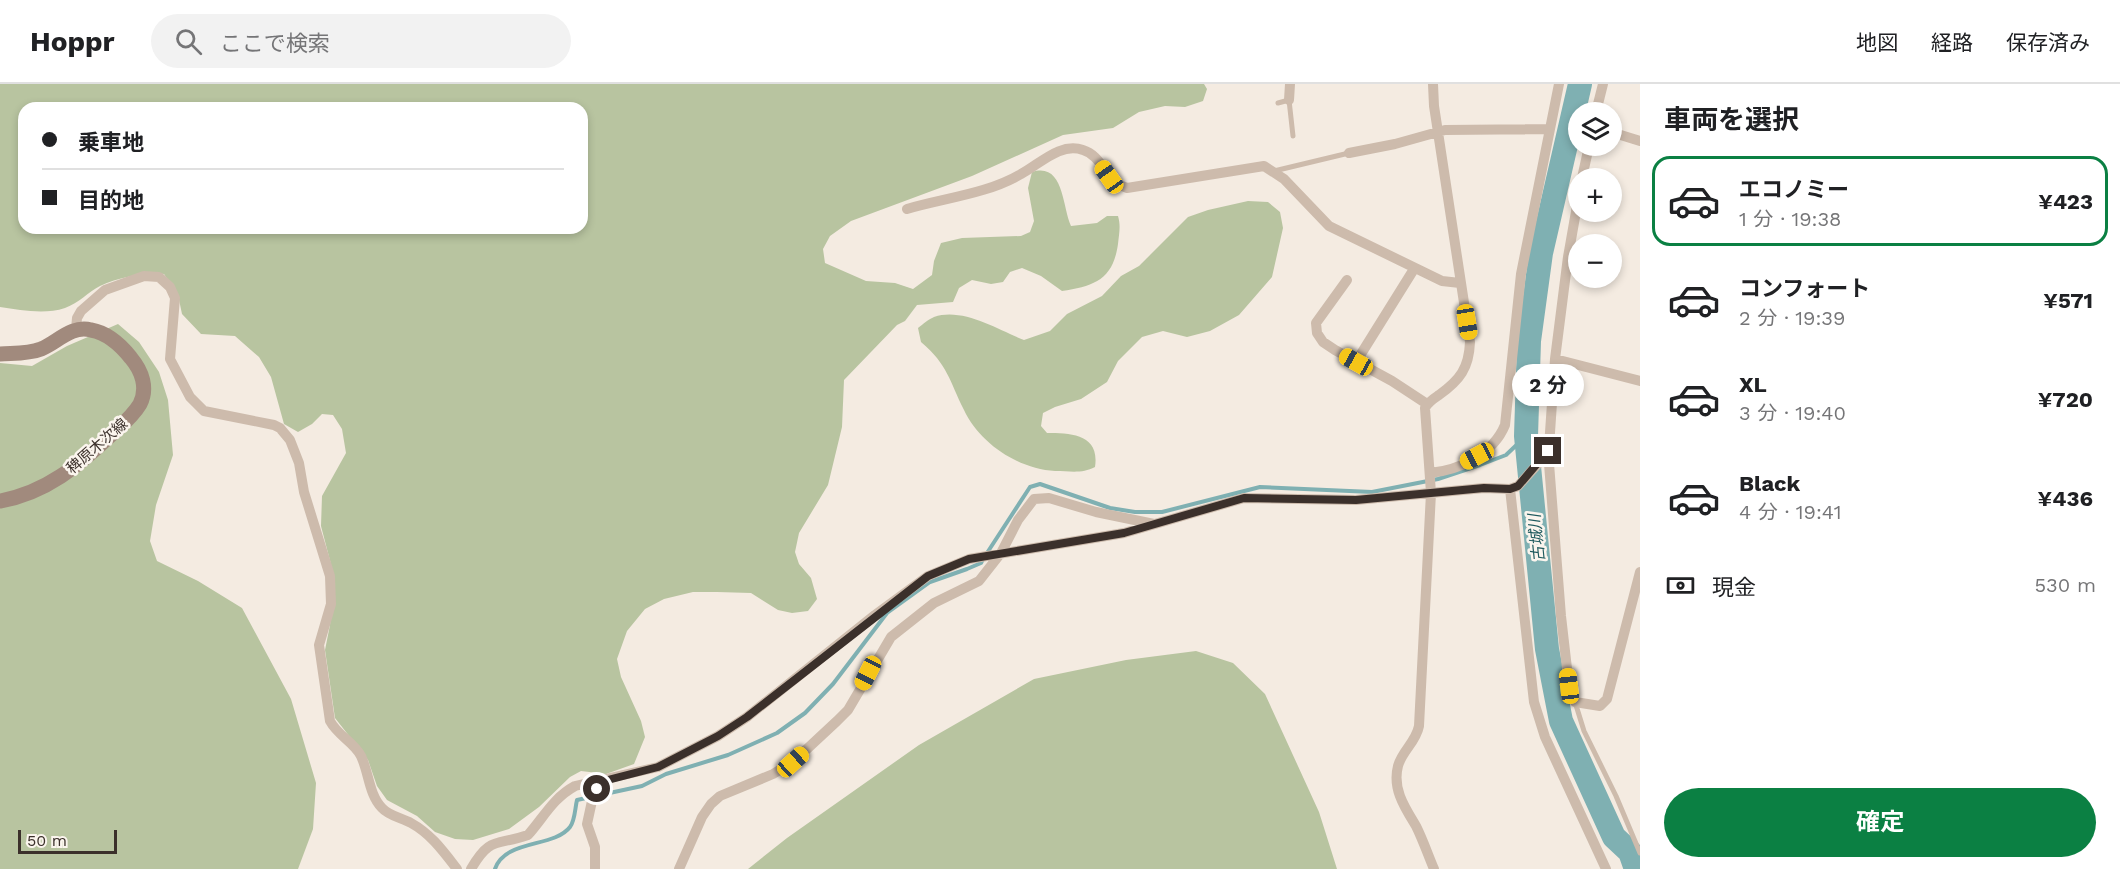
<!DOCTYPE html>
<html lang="ja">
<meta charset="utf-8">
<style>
:root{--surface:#fff;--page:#f2f2f2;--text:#202124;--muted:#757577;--line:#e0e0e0;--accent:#0b8043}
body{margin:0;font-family:"Work Sans","Noto Sans JP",sans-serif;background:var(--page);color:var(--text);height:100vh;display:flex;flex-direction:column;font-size:22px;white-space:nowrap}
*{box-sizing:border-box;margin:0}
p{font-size:20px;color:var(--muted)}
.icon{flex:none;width:33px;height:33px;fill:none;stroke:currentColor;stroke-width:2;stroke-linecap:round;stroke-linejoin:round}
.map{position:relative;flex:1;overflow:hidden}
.details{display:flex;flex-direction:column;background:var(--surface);width:480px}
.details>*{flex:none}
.banner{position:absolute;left:18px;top:18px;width:570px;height:132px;border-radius:18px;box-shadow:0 3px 9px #0003;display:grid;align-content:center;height:132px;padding:0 24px;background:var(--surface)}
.controls{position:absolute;left:1568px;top:18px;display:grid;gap:12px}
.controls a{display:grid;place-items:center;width:54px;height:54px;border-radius:50%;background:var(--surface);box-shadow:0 3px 9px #0003;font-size:30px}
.scale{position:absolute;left:18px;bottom:15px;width:99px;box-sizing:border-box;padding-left:6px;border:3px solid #3b302b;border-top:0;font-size:16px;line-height:21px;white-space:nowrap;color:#3b302b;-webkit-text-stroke:4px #fbf5ee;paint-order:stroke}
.end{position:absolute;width:27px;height:27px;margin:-14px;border:8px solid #3b302b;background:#fff;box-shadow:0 0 0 3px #fff}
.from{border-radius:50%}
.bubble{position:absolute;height:42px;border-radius:21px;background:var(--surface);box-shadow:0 3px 9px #0003;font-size:20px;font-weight:700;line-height:42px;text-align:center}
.car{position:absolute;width:18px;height:36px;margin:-18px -9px;border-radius:8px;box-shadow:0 0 4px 2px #0007;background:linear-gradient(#f5c518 24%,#345 0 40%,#f5c518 0 76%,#345 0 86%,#f5c518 0)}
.banner b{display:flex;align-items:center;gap:21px;height:57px;font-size:22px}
.banner b+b{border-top:2px solid var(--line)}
.banner i{width:15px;height:15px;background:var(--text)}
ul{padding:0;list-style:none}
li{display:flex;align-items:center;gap:18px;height:90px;margin:0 12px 9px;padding:0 12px;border:3px solid transparent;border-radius:18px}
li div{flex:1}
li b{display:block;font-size:22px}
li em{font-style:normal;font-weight:700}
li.current{border-color:var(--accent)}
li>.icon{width:54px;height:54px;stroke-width:1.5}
h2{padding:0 24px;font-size:27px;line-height:72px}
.pay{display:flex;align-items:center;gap:15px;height:66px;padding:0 24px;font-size:22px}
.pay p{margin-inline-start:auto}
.cta{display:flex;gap:12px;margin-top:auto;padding:12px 24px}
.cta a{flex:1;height:69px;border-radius:36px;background:var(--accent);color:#fff;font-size:24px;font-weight:700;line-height:69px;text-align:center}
header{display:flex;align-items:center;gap:36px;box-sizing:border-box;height:84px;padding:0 30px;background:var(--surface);border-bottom:2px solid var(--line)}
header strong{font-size:28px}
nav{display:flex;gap:33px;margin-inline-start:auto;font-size:21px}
.search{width:420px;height:54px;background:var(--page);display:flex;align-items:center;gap:15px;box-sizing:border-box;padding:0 21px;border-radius:33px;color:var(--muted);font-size:22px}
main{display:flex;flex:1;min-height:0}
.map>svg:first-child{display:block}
</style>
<header>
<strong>Hoppr</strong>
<div class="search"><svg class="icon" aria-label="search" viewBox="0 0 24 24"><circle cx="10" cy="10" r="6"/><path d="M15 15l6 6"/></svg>ここで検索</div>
<nav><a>地図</a><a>経路</a><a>保存済み</a></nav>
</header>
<main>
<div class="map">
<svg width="1640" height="785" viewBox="0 0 1640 785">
<rect width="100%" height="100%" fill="#f4ebe1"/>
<!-- green -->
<path fill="#b8c4a0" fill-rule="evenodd" d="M0,0H1204L1207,5L1203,17L1185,23L1165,22L1139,28L1113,44L1063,51L972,92L851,137L830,152L823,165L825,179L866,197L895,199L913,205L932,191L934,177L941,159L962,154L1021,152L1030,148L1034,137L1028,104L1032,88C1064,78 1062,122 1071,142L1097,139L1107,132H1118C1121,142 1119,150 1118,160C1113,196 1094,202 1062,207L1041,192L1022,184L1010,188L1003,198L991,200L972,196L959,204L953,218L917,221L905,237L897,241L844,296L842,343L828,401L799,449L795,468L799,480L811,494L817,515L808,527L792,529L778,526L751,509L717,508H693L664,515L645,525L627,547L617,575L621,593L641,637L645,653L634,680L606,690L581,687L570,693L539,723L509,745L473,756L455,755L435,748L417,732L387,716L377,702L368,676L335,634L325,566L330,541L334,492L321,442L322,412L346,369L342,345L333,331L322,330L312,340L298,348L284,340L271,293L259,273L235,252L201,250L182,230L178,211L164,190C143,189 120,193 100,202C88,208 79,219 65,224C44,231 21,226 0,223ZM24,24H582V144H24Z
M1248,117L1268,118L1280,128L1283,144L1272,193L1239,231L1210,247L1187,253L1163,247L1142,253L1118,277L1107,298L1081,315L1055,323L1043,329L1041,342L1047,349C1071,349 1100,350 1095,383C1082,390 1070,387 1055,387C1019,385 980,360 964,326C949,296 948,281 921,258L918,244C923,240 929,235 934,233C963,223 998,246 1024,256L1050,247L1067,230L1102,212L1121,192L1139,182L1188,133L1208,126Z
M118,240L139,258L159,288L168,316L173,371L156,421L150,457L157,477L198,497L242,524L291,615L316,699L313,745L298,785H0V279L32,282L67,262Z
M1196,567L1233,579L1265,610L1319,728L1337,785H748L787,754L919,661L1034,595L1126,576Z"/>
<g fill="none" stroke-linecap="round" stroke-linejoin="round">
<!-- stream -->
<path stroke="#7fb0b2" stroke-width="4" d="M987,469L1030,403L1040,400L1110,424L1135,428H1162L1260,403L1372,408L1438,395L1480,381L1506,371L1526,352
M495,785C505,755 554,764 570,743C575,737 575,724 577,716L642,702L666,690L728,671L777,649L805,629L833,600L887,529L930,498L967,485L981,479L983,475"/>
<!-- river -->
<path stroke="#7fb0b2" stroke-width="24" d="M1580,0L1541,169L1529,257L1526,352L1547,565L1561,637L1614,753L1630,768L1636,785"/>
<!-- service -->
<path stroke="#cdbbac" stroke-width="5" d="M1278,19L1289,16L1293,52
M1274,87L1349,69
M1575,618L1584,647L1616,712L1640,769"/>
<!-- minor -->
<path stroke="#cdbbac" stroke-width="10" d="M1433,0L1434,22L1470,258C1469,284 1460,296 1439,311C1433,315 1428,318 1425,324L1431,409L1419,642C1416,658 1402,667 1398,682C1392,705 1405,724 1416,742C1423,756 1428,771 1434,785
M1289,16L1290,0
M1596,28L1603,0
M1611,48L1640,57
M1349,69L1395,60L1445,46L1548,45
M1582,94L1589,62
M907,125C944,114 987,110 1021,90C1040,80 1060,58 1083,66C1103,72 1105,97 1127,104L1264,82L1284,95L1329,142L1442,197L1460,199
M1347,196L1316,239L1317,249L1323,258L1335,266L1392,297L1427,320
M76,245L77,234L81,227L105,206L144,192L159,193L170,203L175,214L170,275L190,313L204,327L274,341L280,344L290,356L299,379L304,408L330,492L331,520L319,561L330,637C338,652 354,658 361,672C369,689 369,711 382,724C389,732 402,734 411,739C431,750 443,767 457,785
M1555,275L1640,297
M1356,278L1414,185
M1548,367L1561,532L1569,602L1575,618L1600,622L1607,615L1640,488
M1430,389C1460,386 1493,370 1505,341L1521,190L1559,0
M1510,405L1534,618L1545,653L1606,785
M471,785C490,752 496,762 528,751C544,733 553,714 575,702L658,683L718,652L747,633L875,531L928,492L969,475L1124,449L1244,414L1356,416L1484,404L1510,405L1518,402L1545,372L1549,363L1555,275L1568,173L1578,116
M595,785V763L587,740L592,717L600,698
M679,785L702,733L711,720L720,712L773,690L793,678L837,637L848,626L891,553L934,519L979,497L1001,469L1018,436L1034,415L1049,414L1096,428L1154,440"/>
<!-- secondary -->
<path stroke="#a18a7d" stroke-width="15" d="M0,270C14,269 28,270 41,265C58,258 71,241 91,246C108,249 120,260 131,274C142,287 148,304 140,320C133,332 122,341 112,350C79,381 46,409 0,417"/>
</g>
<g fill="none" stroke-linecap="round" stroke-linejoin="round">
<!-- route -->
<path stroke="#3b302b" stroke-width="8" d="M597,705L600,698L658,683L718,652L747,633L928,492L969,475L1124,449L1244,414L1356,416L1484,404L1510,405L1518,402L1548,367"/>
</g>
<g text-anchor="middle" stroke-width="5" stroke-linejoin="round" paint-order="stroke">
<!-- street labels -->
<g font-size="15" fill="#3b302b" stroke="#fbf5ee">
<text transform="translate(97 362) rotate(-41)" y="5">稗原木次線</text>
</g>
<!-- water labels -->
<g font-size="16" font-style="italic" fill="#1f5a5e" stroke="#fbf5ee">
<text transform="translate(1536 454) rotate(-96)" y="6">古城川</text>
</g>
</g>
</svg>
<div class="controls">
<a><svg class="icon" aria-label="layers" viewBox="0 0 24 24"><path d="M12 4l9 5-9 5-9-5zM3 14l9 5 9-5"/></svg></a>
<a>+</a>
<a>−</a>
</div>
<div class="scale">50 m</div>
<i class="end from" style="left:597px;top:705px"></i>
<i class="end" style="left:1548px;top:367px"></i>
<div class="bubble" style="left:1512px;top:280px;width:72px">2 分</div>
<i class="car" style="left:1109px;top:93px;rotate:325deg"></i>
<i class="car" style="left:1467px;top:238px;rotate:171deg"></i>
<i class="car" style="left:1356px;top:278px;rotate:299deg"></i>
<i class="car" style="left:1477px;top:372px;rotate:242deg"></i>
<i class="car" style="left:868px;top:589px;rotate:207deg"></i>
<i class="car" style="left:1569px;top:602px;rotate:353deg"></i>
<i class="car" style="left:793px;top:678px;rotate:48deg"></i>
<div class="banner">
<b><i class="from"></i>乗車地</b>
<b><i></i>目的地</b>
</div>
</div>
<section class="details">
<h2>車両を選択</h2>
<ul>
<li class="current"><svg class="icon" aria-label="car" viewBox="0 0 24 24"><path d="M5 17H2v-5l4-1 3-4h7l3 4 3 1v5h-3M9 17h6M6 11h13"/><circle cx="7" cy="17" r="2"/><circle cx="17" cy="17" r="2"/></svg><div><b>エコノミー</b><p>1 分 · 19:38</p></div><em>¥423</em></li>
<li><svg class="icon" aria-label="car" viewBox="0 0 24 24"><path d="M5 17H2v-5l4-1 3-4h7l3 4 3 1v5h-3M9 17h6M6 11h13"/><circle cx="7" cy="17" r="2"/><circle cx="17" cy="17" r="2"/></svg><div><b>コンフォート</b><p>2 分 · 19:39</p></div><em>¥571</em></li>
<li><svg class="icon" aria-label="car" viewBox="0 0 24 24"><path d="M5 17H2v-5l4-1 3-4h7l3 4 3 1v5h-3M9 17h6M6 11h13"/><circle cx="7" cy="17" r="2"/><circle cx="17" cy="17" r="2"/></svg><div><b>XL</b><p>3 分 · 19:40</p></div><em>¥720</em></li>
<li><svg class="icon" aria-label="car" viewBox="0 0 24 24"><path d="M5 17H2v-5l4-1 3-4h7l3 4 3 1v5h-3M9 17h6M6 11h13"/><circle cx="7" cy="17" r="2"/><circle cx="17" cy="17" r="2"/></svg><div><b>Black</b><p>4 分 · 19:41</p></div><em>¥436</em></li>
</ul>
<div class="pay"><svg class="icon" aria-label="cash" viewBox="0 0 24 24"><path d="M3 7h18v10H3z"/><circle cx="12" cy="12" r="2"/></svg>現金<p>530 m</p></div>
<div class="cta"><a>確定</a></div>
</section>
</main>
